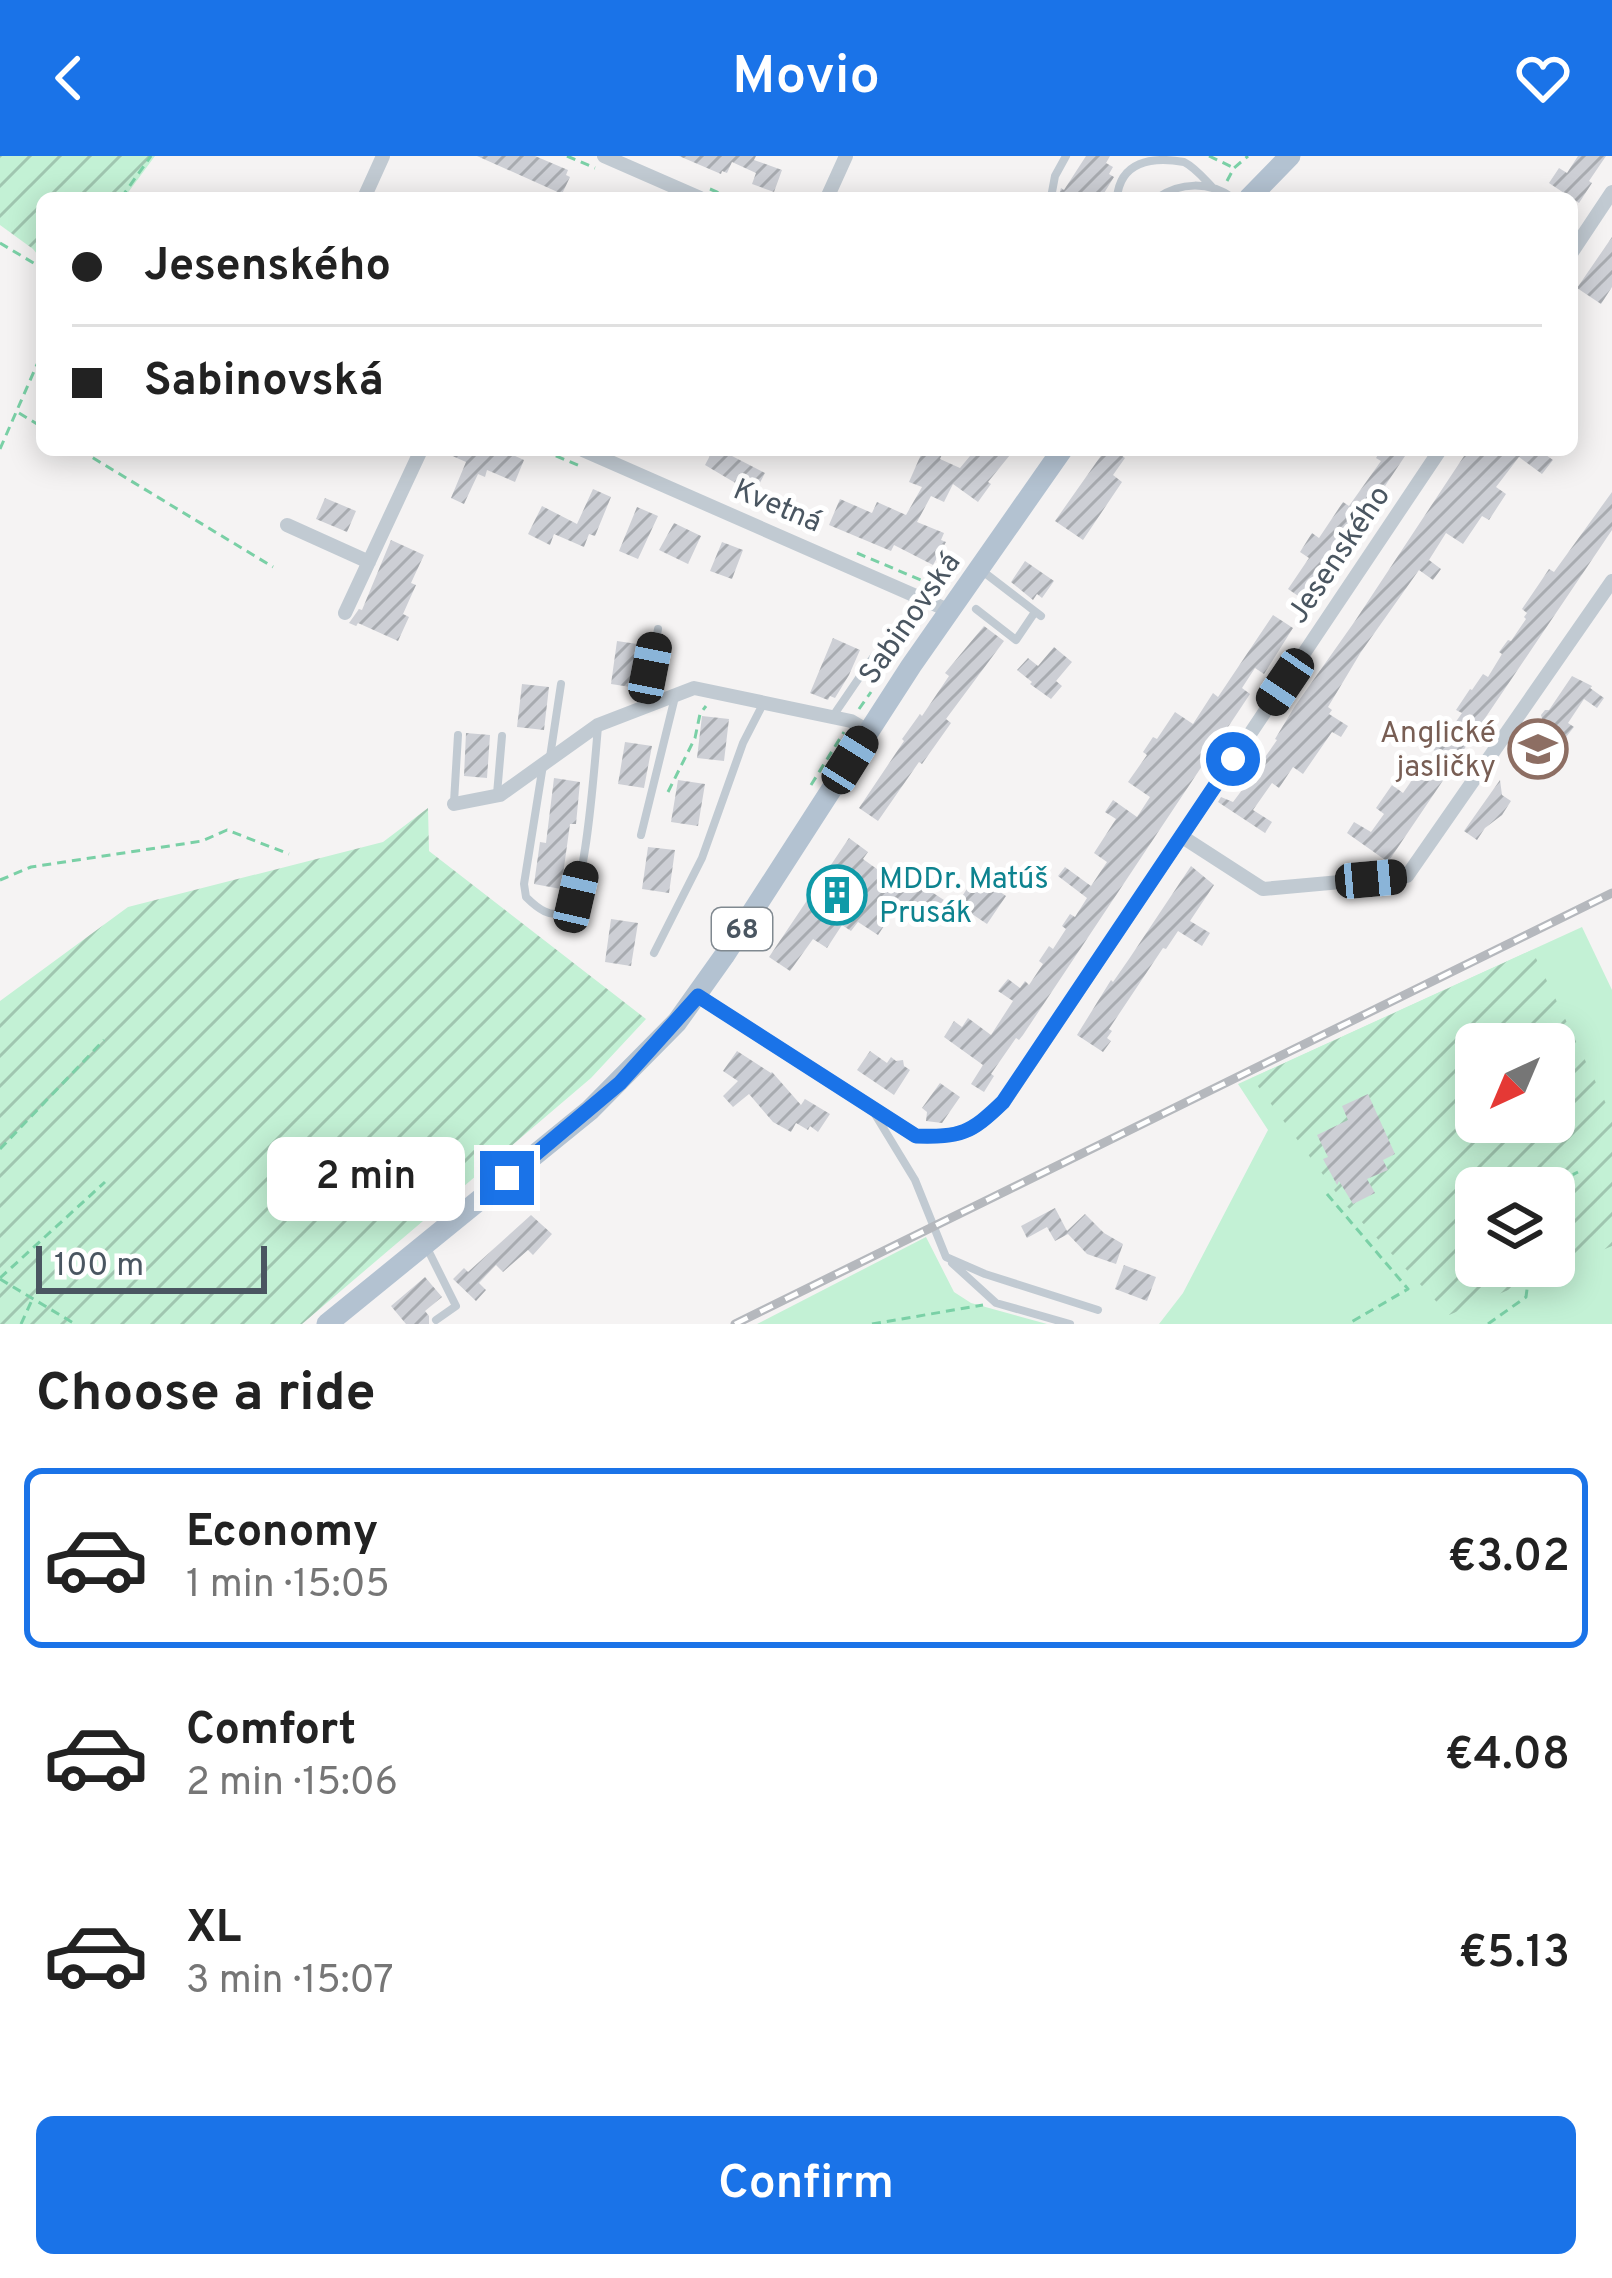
<!DOCTYPE html>
<meta charset="utf-8">
<style>
:root{--surface:#fff;--page:#f2f2f2;--text:#222;--muted:#767676;--line:#e0e0e0;--accent:#1a73e8}
body{margin:0;font-family:Overpass,sans-serif;background:var(--page);color:var(--text);height:100vh;display:flex;flex-direction:column;font-size:45px;white-space:nowrap}
*{box-sizing:border-box;margin:0}
p{font-size:39px;color:var(--muted)}
.icon{flex:none;width:66px;height:66px;fill:none;stroke:currentColor;stroke-width:2;stroke-linecap:round;stroke-linejoin:round}
.map{position:relative;height:1168px;overflow:hidden}
.panel{display:flex;flex-direction:column;background:var(--surface);flex:1}
.panel>*{flex:none}
.top-card{position:absolute;left:36px;top:36px;width:1542px;height:264px;border-radius:18px;box-shadow:0 6px 30px #0003;display:grid;align-content:center;height:264px;padding:0 36px;background:var(--surface)}
.needle{width:78px;rotate:224deg}
.buttons{position:absolute;left:1455px;top:867px;display:grid;gap:24px}
.buttons a{display:grid;place-items:center;width:120px;height:120px;border-radius:18px;background:var(--surface);box-shadow:0 6px 30px #0003;font-size:60px}
.scale{position:absolute;left:36px;bottom:30px;width:231px;box-sizing:border-box;padding-left:12px;border:6px solid #4a5661;border-top:0;font-size:33px;line-height:42px;white-space:nowrap;color:#4a5661;-webkit-text-stroke:9px #fff;paint-order:stroke}
.end{position:absolute;width:54px;height:54px;margin:-27px;border:15px solid #1a73e8;background:#fff;box-shadow:0 0 0 6px #fff}
.from{border-radius:50%}
.bubble{position:absolute;height:84px;border-radius:18px;background:var(--surface);box-shadow:0 6px 30px #0003;font-size:39px;font-weight:600;line-height:84px;text-align:center}
.car{position:absolute;width:36px;height:72px;margin:-36px -18px;border-radius:15px;box-shadow:0 0 9px 3px #0007;background:linear-gradient(#222 24%,#8ab4d8 0 40%,#222 0 76%,#8ab4d8 0 86%,#222 0)}
.top-card b{display:flex;align-items:center;gap:42px;height:114px;font-size:45px}
.top-card b+b{border-top:3px solid var(--line)}
.top-card i{width:30px;height:30px;background:var(--text)}
ul{padding:0;list-style:none}
li{display:flex;align-items:center;gap:36px;height:180px;margin:0 24px 18px;padding:0 12px;border:6px solid transparent;border-radius:18px}
li div{flex:1}
li b{display:block;font-size:45px}
li em{font-style:normal;font-weight:600}
li.selected{border-color:var(--accent)}
li>.icon{width:108px;height:108px;stroke-width:1.5}
h2{padding:0 36px;font-size:54px;line-height:144px}
.button{display:flex;gap:24px;margin-top:auto;padding:24px 36px}
.button a{flex:1;height:138px;border-radius:18px;background:var(--accent);color:#fff;font-size:48px;font-weight:600;line-height:138px;text-align:center}
header{display:flex;justify-content:space-between;align-items:center;height:156px;padding:0 36px;background:var(--accent);color:#fff;font-size:54px;font-weight:600}
.map>svg:first-child{display:block}
</style>
<header><svg class="icon" aria-label="back" viewBox="0 0 24 24"><path d="M15 5l-7 7 7 7"/></svg>Movio<svg class="icon" aria-label="heart" viewBox="0 0 24 24"><path d="M12 20l-8-8c-3-5 5-10 8-4 3-6 11-1 8 4z"/></svg></header>
<div class="map">
<svg width="1612" height="1168" viewBox="0 0 1612 1168">
<defs>
<pattern id="garden-furrows" width="10" height="10" patternUnits="userSpaceOnUse" patternTransform="scale(3)"><rect width="10" height="10" fill="#c3f1d5"/><path d="M-1 1l2-2M0 10L10 0M9 11l2-2" fill="none" stroke="#a0c6b0"/></pattern>
<pattern id="building-hatch" width="6" height="6" patternUnits="userSpaceOnUse" patternTransform="scale(3)"><rect width="6" height="6" fill="#cdcfd5"/><path d="M-1 1l2-2M0 6l6-6M5 7l2-2" fill="none" stroke="#a8abb0"/></pattern>
</defs>
<rect width="100%" height="100%" fill="#f5f3f3"/>
<!-- grass -->
<path fill="#c3f1d5" fill-rule="evenodd" d="M1582,771L1612,834V1168H1159L1183,1137L1268,974L1238,928ZM1476,888H1554V966H1476ZM1476,1032H1554V1110H1476Z
M926,1081L954,1136L971,1147L1047,1168H757Z"/>
<!-- garden -->
<path fill="url(#garden-furrows)" fill-rule="evenodd" d="M0,0H155L124,42H42V104L33,93L0,69Z
M428,652L429,695L646,863L591,922L302,1168H0V845L128,751L383,686Z
M1532,794L1612,960V1090L1449,1159L1343,1046L1252,922ZM1476,888H1554V966H1476ZM1476,1032H1554V1110H1476Z"/>
<!-- building -->
<path fill="url(#building-hatch)" d="M477,0H535L568,14L566,19L570,21L562,38Z
M679,0H756L754,4L782,14L774,36L752,28L756,17L732,6L727,17L722,15L721,18Z
M1086,0H1110L1106,7L1113,11L1109,18L1114,21L1101,42H1058L1061,32L1064,34Z
M1578,0H1606L1589,25L1592,27L1579,47L1549,27L1559,12L1567,17Z
M1612,81V131L1601,148L1577,132Z
M439,294H502L524,304L515,326L487,314L485,321L478,318L464,348L451,342L466,306Z
M713,294H735L732,300L765,317L754,338L705,309Z
M923,294H944L940,303L960,312L975,294H1014L988,326L991,328L978,346L953,328L944,346L931,340L917,366L944,377L941,384L946,386L933,409L894,389L891,395L829,369L840,343L872,357L877,346L906,359L922,331L909,326Z
M1105,294H1125L1121,299L1125,302L1113,319L1122,326L1083,384L1055,365Z
M1381,294H1409L1385,330L1389,333L1376,351L1373,349L1357,374L1359,375L1310,448L1288,433L1309,402L1300,396L1312,377L1319,382L1343,346L1349,350L1381,305L1376,302Z
M1468,294H1539L1553,304L1542,318L1519,301L1496,331L1506,338L1489,364L1482,360L1463,388L1446,377L1429,404L1441,413L1433,424L1419,414L1361,496L1328,551L1332,554L1329,558L1348,570L1341,581L1332,576L1303,618L1293,611L1279,632L1272,627L1253,654L1272,666L1265,677L1218,646L1221,641L1233,646L1242,634L1277,584L1275,583L1295,550L1355,465Z
M593,333L611,341L595,380L589,378L584,391L554,378L550,389L528,378L542,350L577,368Z
M1612,336V374L1388,706L1347,677L1354,666L1371,676L1384,658L1376,652L1392,629L1403,637L1419,614L1423,617L1437,596L1428,591L1437,577L1441,580L1445,575L1448,577L1462,557L1456,554L1470,533L1472,534L1483,518L1488,521L1502,498L1499,496L1508,484L1511,485L1526,463L1524,461L1527,457L1522,453L1539,428L1549,413L1554,416Z
M325,342L356,355L347,376L316,363Z
M637,351L658,360L638,403L619,395Z
M674,367L701,380L688,408L659,394Z
M391,384L424,399L411,427L416,429L403,458L409,461L398,485L358,467L356,470L349,467L359,453L362,454Z
M722,386L743,394L732,423L710,415Z
M1025,405L1054,425L1042,442L1037,438L1033,444L1011,426Z
M1273,459L1293,472L1264,518L1255,512L1242,532L1250,538L1023,879L1019,884L1016,882L991,918L994,920L984,936L971,928L983,909L944,881L954,865L962,871L968,862L991,879L1013,845L998,835L1008,823L1020,832L1025,825L1029,829L1043,808L1039,805L1049,790L1053,793L1066,773L1062,770L1070,758L1075,761L1087,742L1058,720L1065,711L1091,730L1107,706L1094,697L1116,663L1105,656L1113,644L1137,661L1150,641L1128,626L1147,599L1143,596L1153,581L1157,583L1175,556L1193,568L1213,537L1218,541Z
M984,470L1004,485L946,563L951,567L922,608L919,606L878,665L859,652L904,585L902,583L920,558L922,560L949,520L945,517Z
M833,482L860,494L849,519L835,542L830,540L828,544L810,537Z
M617,485L644,489L637,532L611,528Z
M1054,491L1072,506L1056,525L1062,530L1051,543L1030,528L1032,526L1017,514L1028,502L1038,510Z
M1572,520L1592,530L1590,532L1604,542L1597,552L1584,543L1568,567L1574,571L1566,581L1543,566L1541,559L1545,554H1549Z
M522,528L549,531L544,574L517,571Z
M702,560L729,563L724,605L697,602Z
M466,577L490,579L487,622L464,620Z
M625,586L652,590L644,632L618,628Z
M554,622L580,626L576,668H570L561,733L534,728L540,686L546,687Z
M678,624L705,628L698,670L671,666Z
M1500,624L1502,639L1511,645L1502,659L1485,672L1477,684L1464,675Z
M849,682L868,696L863,703L906,734L927,707L938,715L927,733L944,744L935,757L927,752L921,761L900,746L878,779L858,766L851,775L842,769L827,792L813,783L790,815L769,801Z
M648,691L675,694L669,737L642,733Z
M1191,710L1214,729L1190,765L1210,777L1202,790L1178,775L1166,793L1163,792L1109,873L1112,875L1107,882L1111,885L1103,896L1077,879L1111,824L1113,826L1129,803Z
M976,719L1006,740L987,768L957,748Z
M611,763L638,767L631,810L605,806Z
M737,895L771,917L772,916L801,949L805,943L830,958L818,976L810,970L808,974L796,967L791,976L773,966L749,938L733,951L723,940L738,925L723,915Z
M870,895L887,907L891,901L896,905L903,904L904,910L910,914L894,939L857,914Z
M940,927L960,941L942,967L926,965L927,956L922,952Z
M1368,938L1395,998L1383,1004L1388,1014L1367,1023L1375,1037L1353,1048L1339,1025L1337,1029L1323,1003L1328,1001L1317,979L1348,964L1342,950Z
M1055,1052L1067,1075L1085,1058L1104,1077L1123,1088L1116,1108L1087,1098L1068,1078L1055,1085L1047,1071L1027,1082L1021,1070Z
M531,1059L552,1078L533,1099L528,1094L503,1116L496,1109L479,1127L486,1134L476,1145L453,1123L464,1112L468,1116Z
M1124,1109L1156,1121L1147,1145L1115,1133Z
M425,1121L442,1141L425,1155L429,1160V1168H406L391,1150Z"/>
<g fill="none" stroke-linecap="round" stroke-linejoin="round">
<!-- path -->
<path stroke="#7ad0a6" stroke-width="3" stroke-dasharray="9 6" stroke-linecap="butt" d="M567,0L595,12
M1209,0L1232,11
M1227,25L1234,12L1248,0
M710,33L731,42
M121,42L151,0
M0,87L42,112
M19,257L42,271
M0,293L42,197
M80,294L273,411
M542,294L580,310
M857,397L942,433
M859,553L871,536
M811,629L844,576
M668,636L695,582L700,558L706,550
M0,724L31,711L202,685L227,674L289,698
M0,993L104,884
M1546,1032L1578,1016
M1327,1038L1408,1133L1348,1168
M0,1122L105,1026
M0,1123L75,1168
M21,1168L32,1144
M872,1168L983,1149
M1488,1168L1526,1141L1530,1110"/>
<!-- service -->
<path stroke="#c1cad2" stroke-width="8" d="M1052,36L1055,20L1066,0
M1117,42C1120,6 1151,0 1184,6C1196,12 1205,24 1214,33
M1157,42C1180,26 1209,25 1233,42
M981,414L1041,460
M976,453L1016,484L1035,456
M643,551L658,473
M833,560L874,500
M550,601L561,528
M543,609L524,728L526,741C536,751 552,765 567,754C586,740 595,601 598,571
M497,638L502,580
M454,646L458,579
M641,679L675,541
M654,797L702,702L743,587L764,546
M873,955L915,1024L946,1101L985,1118L1098,1154
M426,1090L456,1150L436,1164
M952,1107L996,1147L1070,1168"/>
<!-- minor -->
<path stroke="#c1cad2" stroke-width="14" d="M604,0L700,42
M364,42L383,0
M827,42L846,0
M1572,96L1612,36
M583,294L950,455
M287,369L369,406
M345,457L421,294
M454,648L500,639L598,569L694,532L851,565L868,575
M1181,680L1263,733L1407,720L1612,425
M698,840L916,980C961,981 970,978 1003,947L1440,294"/>
<!-- primary -->
<path stroke="#b3c2d1" stroke-width="21" d="M1249,42L1290,0
M327,1168L590,954L677,866L724,800L911,510L1062,294"/>
<!-- rail casing -->
<g stroke="#b5b8bd" stroke-width="9">
<path id="rail" d="M735,1168L1612,737"/>
</g>
<!-- rail -->
<use href="#rail" stroke="#fff" stroke-width="4.5" stroke-dasharray="14" stroke-linecap="butt"/>
</g>
<g fill="none" stroke-linecap="round" stroke-linejoin="round">
<!-- route -->
<path stroke="#1a73e8" stroke-width="15" d="M507,1022L620,927L698,840L916,980C961,981 970,978 1003,946L1233,603"/>
</g>
<!-- icons -->
<defs>
<g id="school-ring" transform="scale(3)"><circle r="9.5" fill="#fff" stroke="#8d6e63" stroke-width="1.5"/><path d="M0-5L7-2L0 1L-7-2ZM-4 1L0 2.5L4 1V4Q0 6-4 4Z" fill="#8d6e63"/></g>
<g id="building-ring" transform="scale(3)"><circle r="9.5" fill="#fff" stroke="#0f9aa8" stroke-width="1.5"/><path d="M-4-6H4V6H1V3H-1V6H-4ZM-2.5-4.3h1.7v1.8h-1.7ZM.8-4.3h1.7v1.8H.8ZM-2.5-1h1.7V.8h-1.7ZM.8-1h1.7V.8H.8Z" fill="#0f9aa8"/></g>
</defs>
<g fill-rule="evenodd">
<use href="#school-ring" x="1538" y="593"/>
<use href="#building-ring" x="837" y="739"/>
</g>
<g text-anchor="middle" stroke-width="10" stroke-linejoin="round" paint-order="stroke">
<!-- shield labels -->
<rect fill="#fff" stroke="#808990" stroke-width="3" x="712" y="752" width="60" height="42" rx="9"/>
<g font-size="27" font-weight="bold" fill="#4a5661">
<text x="742" y="782">68</text>
</g>
<!-- street labels -->
<g font-size="30" fill="#4a5661" stroke="#fff">
<text transform="translate(778 349) rotate(23)" y="10">Kvetná</text>
<text transform="translate(1338 398) rotate(-56)" y="10">Jesenského</text>
<text transform="translate(909 462) rotate(-55)" y="10">Sabinovská</text>
</g>
<!-- education labels -->
<g font-size="30" fill="#785e54" stroke="#fff" text-anchor="end">
<text x="1496" y="586">Anglické<tspan x="1496" dy="34">jasličky</tspan></text>
</g>
<!-- culture labels -->
<g font-size="30" fill="#0d838f" stroke="#fff" text-anchor="start">
<text x="879" y="732">MDDr. Matúš<tspan x="879" dy="34">Prusák</tspan></text>
</g>
</g>
</svg>
<div class="buttons">
<a><svg class="needle" viewBox="-14 -14 28 28"><path d="M0-13l5 13h-10z" fill="#e53935"/><path d="M0 13l5-13h-10z" fill="#767676"/></svg></a>
<a><svg class="icon" aria-label="layers" viewBox="0 0 24 24"><path d="M12 4l9 5-9 5-9-5zM3 14l9 5 9-5"/></svg></a>
</div>
<div class="scale">100 m</div>
<i class="end from" style="left:1233px;top:603px"></i>
<i class="end" style="left:507px;top:1022px"></i>
<div class="bubble" style="left:267px;top:981px;width:198px">2 min</div>
<i class="car" style="left:650px;top:512px;rotate:11deg"></i>
<i class="car" style="left:1285px;top:526px;rotate:214deg"></i>
<i class="car" style="left:850px;top:604px;rotate:32deg"></i>
<i class="car" style="left:1371px;top:723px;rotate:85deg"></i>
<i class="car" style="left:576px;top:741px;rotate:13deg"></i>
<div class="top-card">
<b><i class="from"></i>Jesenského</b>
<b><i></i>Sabinovská</b>
</div>
</div>
<section class="panel">
<h2>Choose a ride</h2>
<ul>
<li class="selected"><svg class="icon" aria-label="car" viewBox="0 0 24 24"><path d="M5 17H2v-5l4-1 3-4h7l3 4 3 1v5h-3M9 17h6M6 11h13"/><circle cx="7" cy="17" r="2"/><circle cx="17" cy="17" r="2"/></svg><div><b>Economy</b><p>1 min · 15:05</p></div><em>€3.02</em></li>
<li><svg class="icon" aria-label="car" viewBox="0 0 24 24"><path d="M5 17H2v-5l4-1 3-4h7l3 4 3 1v5h-3M9 17h6M6 11h13"/><circle cx="7" cy="17" r="2"/><circle cx="17" cy="17" r="2"/></svg><div><b>Comfort</b><p>2 min · 15:06</p></div><em>€4.08</em></li>
<li><svg class="icon" aria-label="car" viewBox="0 0 24 24"><path d="M5 17H2v-5l4-1 3-4h7l3 4 3 1v5h-3M9 17h6M6 11h13"/><circle cx="7" cy="17" r="2"/><circle cx="17" cy="17" r="2"/></svg><div><b>XL</b><p>3 min · 15:07</p></div><em>€5.13</em></li>
</ul>
<div class="button"><a>Confirm</a></div>
</section>
